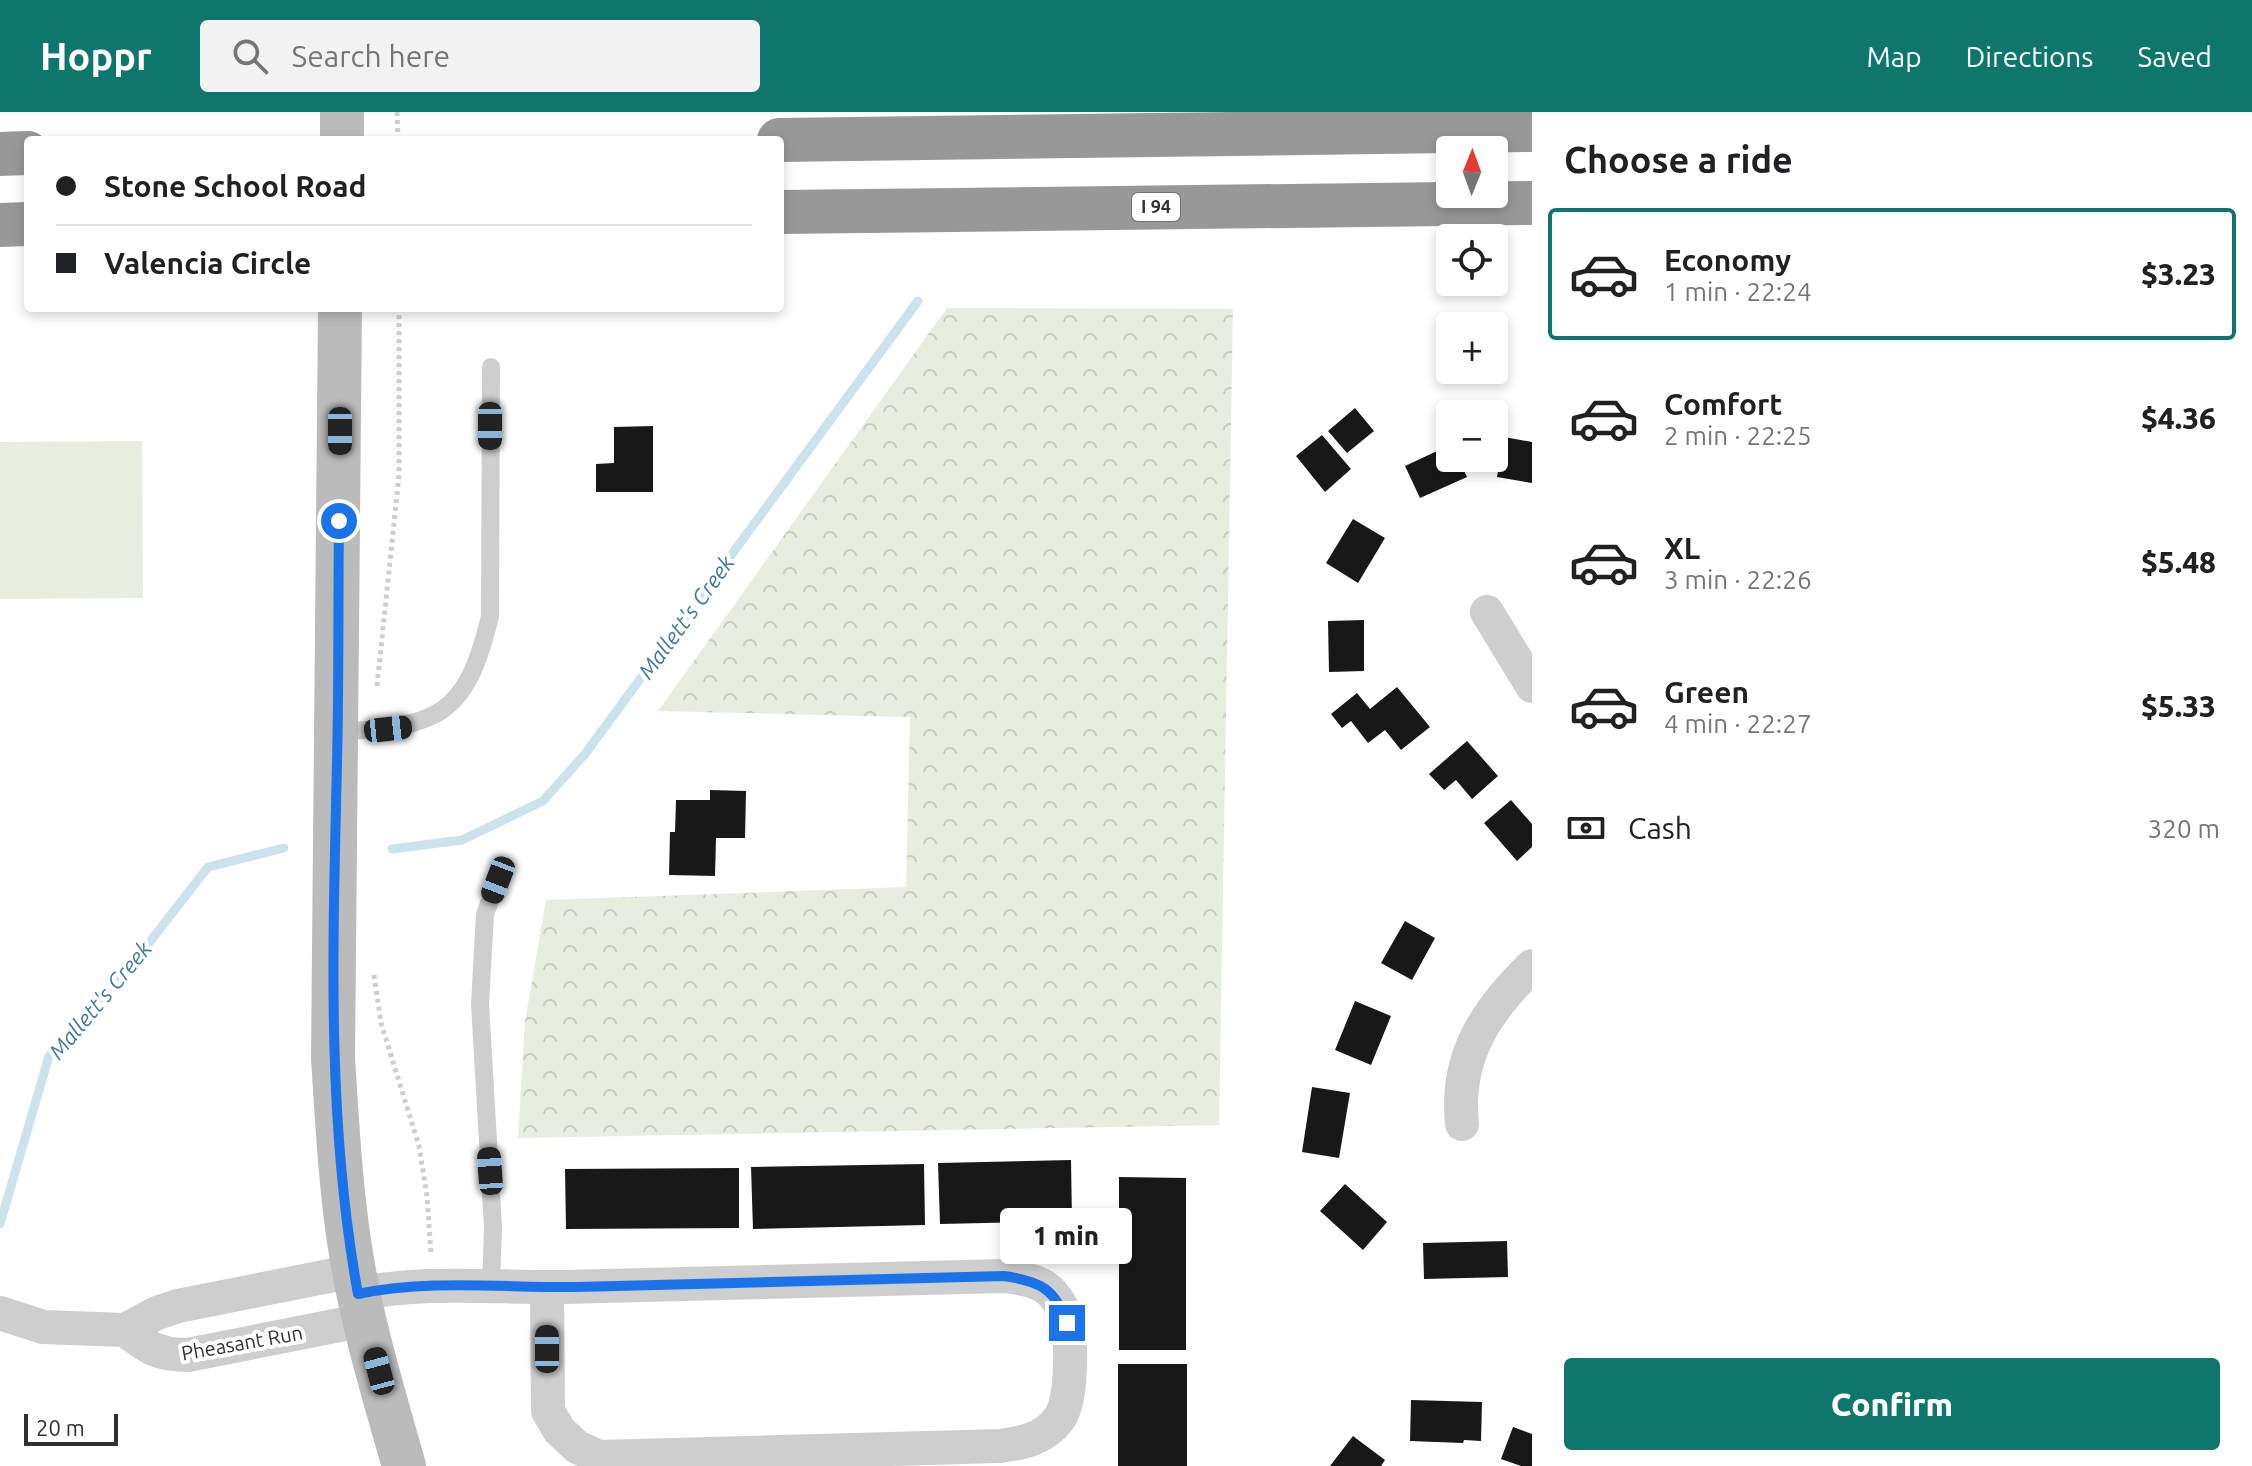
<!DOCTYPE html>
<meta charset="utf-8">
<style>
:root{--surface:#fff;--page:#f2f2f2;--text:#202124;--muted:#757577;--line:#e0e0e0;--accent:#0f766e}
body{margin:0;font-family:Ubuntu,sans-serif;background:var(--page);color:var(--text);height:100vh;display:flex;flex-direction:column;font-size:30px;white-space:nowrap}
*{box-sizing:border-box;margin:0}
p{font-size:26px;color:var(--muted)}
.icon{flex:none;width:44px;height:44px;fill:none;stroke:currentColor;stroke-width:2;stroke-linecap:round;stroke-linejoin:round}
.map{position:relative;flex:1;overflow:hidden}
.details{display:flex;flex-direction:column;background:var(--surface);width:720px}
.details>*{flex:none}
.top-card{position:absolute;left:24px;top:24px;width:760px;height:176px;border-radius:8px;box-shadow:0 4px 12px #0003;display:grid;align-content:center;height:176px;padding:0 32px;background:var(--surface)}
.needle{width:52px;rotate:1deg}
.fabs{position:absolute;left:1436px;top:24px;display:grid;gap:16px}
.fabs a{display:grid;place-items:center;width:72px;height:72px;border-radius:8px;background:var(--surface);box-shadow:0 4px 12px #0003;font-size:40px}
.scale{position:absolute;left:24px;bottom:20px;width:94px;box-sizing:border-box;padding-left:8px;border:4px solid #313131;border-top:0;font-size:22px;line-height:28px;white-space:nowrap;color:#313131;-webkit-text-stroke:6px #fff;paint-order:stroke}
.end{position:absolute;width:36px;height:36px;margin:-18px;border:10px solid #1a73e8;background:#fff;box-shadow:0 0 0 4px #fff}
.from{border-radius:50%}
.bubble{position:absolute;height:56px;border-radius:8px;background:var(--surface);box-shadow:0 4px 12px #0003;font-size:26px;font-weight:800;line-height:56px;text-align:center}
.car{position:absolute;width:24px;height:48px;margin:-24px -12px;border-radius:10px;box-shadow:0 0 6px 2px #0007;background:linear-gradient(#222 24%,#8ab4d8 0 40%,#222 0 76%,#8ab4d8 0 86%,#222 0)}
.top-card b{display:flex;align-items:center;gap:28px;height:76px;font-size:30px}
.top-card b+b{border-top:2px solid var(--line)}
.top-card i{width:20px;height:20px;background:var(--text)}
ul{padding:0;list-style:none}
li{display:flex;align-items:center;gap:24px;height:132px;margin:0 16px 12px;padding:0 16px;border:4px solid transparent;border-radius:8px}
li div{flex:1}
li b{display:block;font-size:30px}
li em{font-style:normal;font-weight:800}
li.selected{border-color:var(--accent)}
li>.icon{width:72px;height:72px;stroke-width:1.5}
h2{padding:0 32px;font-size:36px;line-height:96px}
.pay{display:flex;align-items:center;gap:20px;height:88px;padding:0 32px;font-size:30px}
.pay p{margin-inline-start:auto}
.action{display:flex;gap:16px;margin-top:auto;padding:16px 32px}
.action a{flex:1;height:92px;border-radius:8px;background:var(--accent);color:#fff;font-size:32px;font-weight:800;line-height:92px;text-align:center}
header{display:flex;align-items:center;gap:48px;box-sizing:border-box;height:112px;padding:0 40px;background:var(--accent);color:#fff}
header strong{font-size:38px}
nav{display:flex;gap:44px;margin-inline-start:auto;font-size:28px}
.search{width:560px;height:72px;background:var(--page);display:flex;align-items:center;gap:20px;box-sizing:border-box;padding:0 28px;border-radius:8px;color:var(--muted);font-size:30px}
main{display:flex;flex:1;min-height:0}
.map>svg:first-child{display:block}
</style>
<header>
<strong>Hoppr</strong>
<div class="search"><svg class="icon" aria-label="search" viewBox="0 0 24 24"><circle cx="10" cy="10" r="6"/><path d="M15 15l6 6"/></svg>Search here</div>
<nav><a>Map</a><a>Directions</a><a>Saved</a></nav>
</header>
<main>
<div class="map">
<svg width="1532" height="1354" viewBox="0 0 1532 1354">
<defs>
<pattern id="forest-crowns" width="20" height="18" patternUnits="userSpaceOnUse" patternTransform="scale(2)"><rect width="20" height="18" fill="#e8eedf"/><path d="M2 6a3 3 0 1 1 6 0M12 15a3 3 0 1 1 6 0" fill="none" stroke="#c7cdc0"/></pattern>
</defs>
<rect width="100%" height="100%" fill="#fff"/>
<!-- forest -->
<path fill="url(#forest-crowns)" d="M947,196L1233,197L1219,1013L518,1026L525,909L546,788L906,775L910,605L658,599Z"/>
<!-- garden -->
<path fill="#e8eedf" d="M142,329L143,486L0,487V330Z"/>
<g fill="none" stroke-linecap="round" stroke-linejoin="round">
<!-- stream -->
<path stroke="#cce3ee" stroke-width="9" d="M392,737L462,728L543,689L585,642L918,189
M0,1112L49,944L149,831L208,755L284,736"/>
</g>
<!-- building -->
<path fill="#181818" d="M1355,296L1374,319L1347,341L1328,319Z
M653,314V380H596V352L614,351V315Z
M1322,323L1351,357L1325,380L1296,344Z
M1504,325L1532,330V371L1497,365Z
M1450,333V346H1458L1467,365L1420,386L1405,354Z
M1353,407L1385,426L1358,471L1326,451Z
M1364,508V559L1329,560L1328,509Z
M1397,575L1430,615L1401,638L1385,618L1368,631L1351,609L1342,616L1331,602L1357,581L1370,597Z
M1467,629L1498,664L1472,687L1456,668L1444,678L1429,662Z
M710,678L746,679L745,726H716L715,764L669,763L670,720H675L676,688H710Z
M1511,688L1532,712V735L1517,749L1484,711Z
M1405,809L1435,826L1412,868L1381,851Z
M1355,889L1391,904L1371,953L1335,938Z
M1312,975L1350,981L1339,1046L1302,1040Z
M1071,1048L1072,1109L940,1112L938,1051Z
M924,1052L925,1113L753,1117L751,1055Z
M739,1056V1116L566,1117L565,1057Z
M1119,1065L1186,1066V1238H1119Z
M1345,1072L1387,1110L1363,1138L1320,1099Z
M1507,1129L1508,1165L1424,1167L1423,1131Z
M1118,1252H1187V1354H1118Z
M1411,1288L1482,1290L1481,1329L1464,1328L1463,1331L1410,1329Z
M1513,1315L1532,1322V1354H1521L1501,1347Z
M1353,1324L1385,1348L1381,1354H1330Z"/>
<g fill="none" stroke-linecap="round" stroke-linejoin="round">
<!-- path -->
<path stroke="#cecece" stroke-width="5" stroke-dasharray="4 4" stroke-linecap="butt" d="M397,0L398,28
M377,574L399,363V196
M374,863L381,911L419,1034L427,1084L431,1142"/>
<!-- service -->
<path stroke="#cecece" stroke-width="18" d="M338,620C437,614 466,606 490,504L491,255
M491,1173L493,1115L480,892L485,802L498,768"/>
<!-- minor -->
<path stroke="#cecece" stroke-width="34" d="M1487,500L1532,574
M1462,1012C1455,945 1485,900 1532,854
M358,1182C426,1168 496,1176 565,1175C711,1171 858,1168 1004,1164C1018,1166 1033,1167 1045,1175C1056,1183 1065,1198 1067,1211C1072,1233 1072,1290 1059,1307C1044,1327 1023,1331 1000,1334L599,1345L577,1335L559,1318L548,1299L547,1175
M0,1201L43,1215L125,1218L157,1201L178,1194L354,1159
M125,1218C149,1236 158,1243 188,1243L365,1208"/>
<!-- secondary -->
<path stroke="#bbb" stroke-width="44" d="M342,28V0
M340,196L333,946C337,1007 340,1068 349,1129C360,1205 383,1280 404,1354"/>
<!-- motorway -->
<path stroke="#989898" stroke-width="44" d="M779,28L1532,18
M0,42L28,41
M780,100L1532,91
M0,113L28,112"/>
</g>
<g fill="none" stroke-linecap="round" stroke-linejoin="round">
<!-- route -->
<path stroke="#1a73e8" stroke-width="10" d="M339,409C338,490 339,571 337,651C333,829 326,1007 358,1182C430,1167 504,1176 577,1175C719,1171 862,1168 1004,1164C1039,1169 1055,1176 1067,1211"/>
</g>
<g text-anchor="middle" stroke-width="8" stroke-linejoin="round" paint-order="stroke">
<!-- shield labels -->
<rect fill="#fff" stroke="#6f6f6f" stroke-width="2" x="1132" y="81" width="48" height="28" rx="6"/>
<g font-size="18" font-weight="bold" fill="#313131">
<text x="1156" y="101">I 94</text>
</g>
<!-- street labels -->
<g font-size="20" fill="#313131" stroke="#fff">
<text transform="translate(242 1231) rotate(-10)" y="7">Pheasant Run</text>
</g>
<!-- water labels -->
<g font-size="22" font-style="italic" fill="#3d7996" stroke="#fff">
<text transform="translate(686 505) rotate(-54)" y="8">Mallett's Creek</text>
<text transform="translate(100 888) rotate(-50)" y="8">Mallett's Creek</text>
</g>
</g>
</svg>
<div class="fabs">
<a><svg class="needle" viewBox="-14 -14 28 28"><path d="M0-13l5 13h-10z" fill="#e53935"/><path d="M0 13l5-13h-10z" fill="#757577"/></svg></a>
<a><svg class="icon" aria-label="locate" viewBox="0 0 24 24"><circle cx="12" cy="12" r="6"/><path d="M12 2v4M12 18v4M2 12h4M18 12h4"/></svg></a>
<a>+</a>
<a>−</a>
</div>
<div class="scale">20 m</div>
<i class="end from" style="left:339px;top:409px"></i>
<i class="end" style="left:1067px;top:1211px"></i>
<div class="bubble" style="left:1000px;top:1096px;width:132px">1 min</div>
<i class="car" style="left:490px;top:314px;rotate:180deg"></i>
<i class="car" style="left:340px;top:319px;rotate:180deg"></i>
<i class="car" style="left:388px;top:617px;rotate:84deg"></i>
<i class="car" style="left:498px;top:768px;rotate:201deg"></i>
<i class="car" style="left:490px;top:1059px;rotate:356deg"></i>
<i class="car" style="left:547px;top:1237px;rotate:0deg"></i>
<i class="car" style="left:379px;top:1259px;rotate:345deg"></i>
<div class="top-card">
<b><i class="from"></i>Stone School Road</b>
<b><i></i>Valencia Circle</b>
</div>
</div>
<section class="details">
<h2>Choose a ride</h2>
<ul>
<li class="selected"><svg class="icon" aria-label="car" viewBox="0 0 24 24"><path d="M5 17H2v-5l4-1 3-4h7l3 4 3 1v5h-3M9 17h6M6 11h13"/><circle cx="7" cy="17" r="2"/><circle cx="17" cy="17" r="2"/></svg><div><b>Economy</b><p>1 min · 22:24</p></div><em>$3.23</em></li>
<li><svg class="icon" aria-label="car" viewBox="0 0 24 24"><path d="M5 17H2v-5l4-1 3-4h7l3 4 3 1v5h-3M9 17h6M6 11h13"/><circle cx="7" cy="17" r="2"/><circle cx="17" cy="17" r="2"/></svg><div><b>Comfort</b><p>2 min · 22:25</p></div><em>$4.36</em></li>
<li><svg class="icon" aria-label="car" viewBox="0 0 24 24"><path d="M5 17H2v-5l4-1 3-4h7l3 4 3 1v5h-3M9 17h6M6 11h13"/><circle cx="7" cy="17" r="2"/><circle cx="17" cy="17" r="2"/></svg><div><b>XL</b><p>3 min · 22:26</p></div><em>$5.48</em></li>
<li><svg class="icon" aria-label="car" viewBox="0 0 24 24"><path d="M5 17H2v-5l4-1 3-4h7l3 4 3 1v5h-3M9 17h6M6 11h13"/><circle cx="7" cy="17" r="2"/><circle cx="17" cy="17" r="2"/></svg><div><b>Green</b><p>4 min · 22:27</p></div><em>$5.33</em></li>
</ul>
<div class="pay"><svg class="icon" aria-label="cash" viewBox="0 0 24 24"><path d="M3 7h18v10H3z"/><circle cx="12" cy="12" r="2"/></svg>Cash<p>320 m</p></div>
<div class="action"><a>Confirm</a></div>
</section>
</main>
